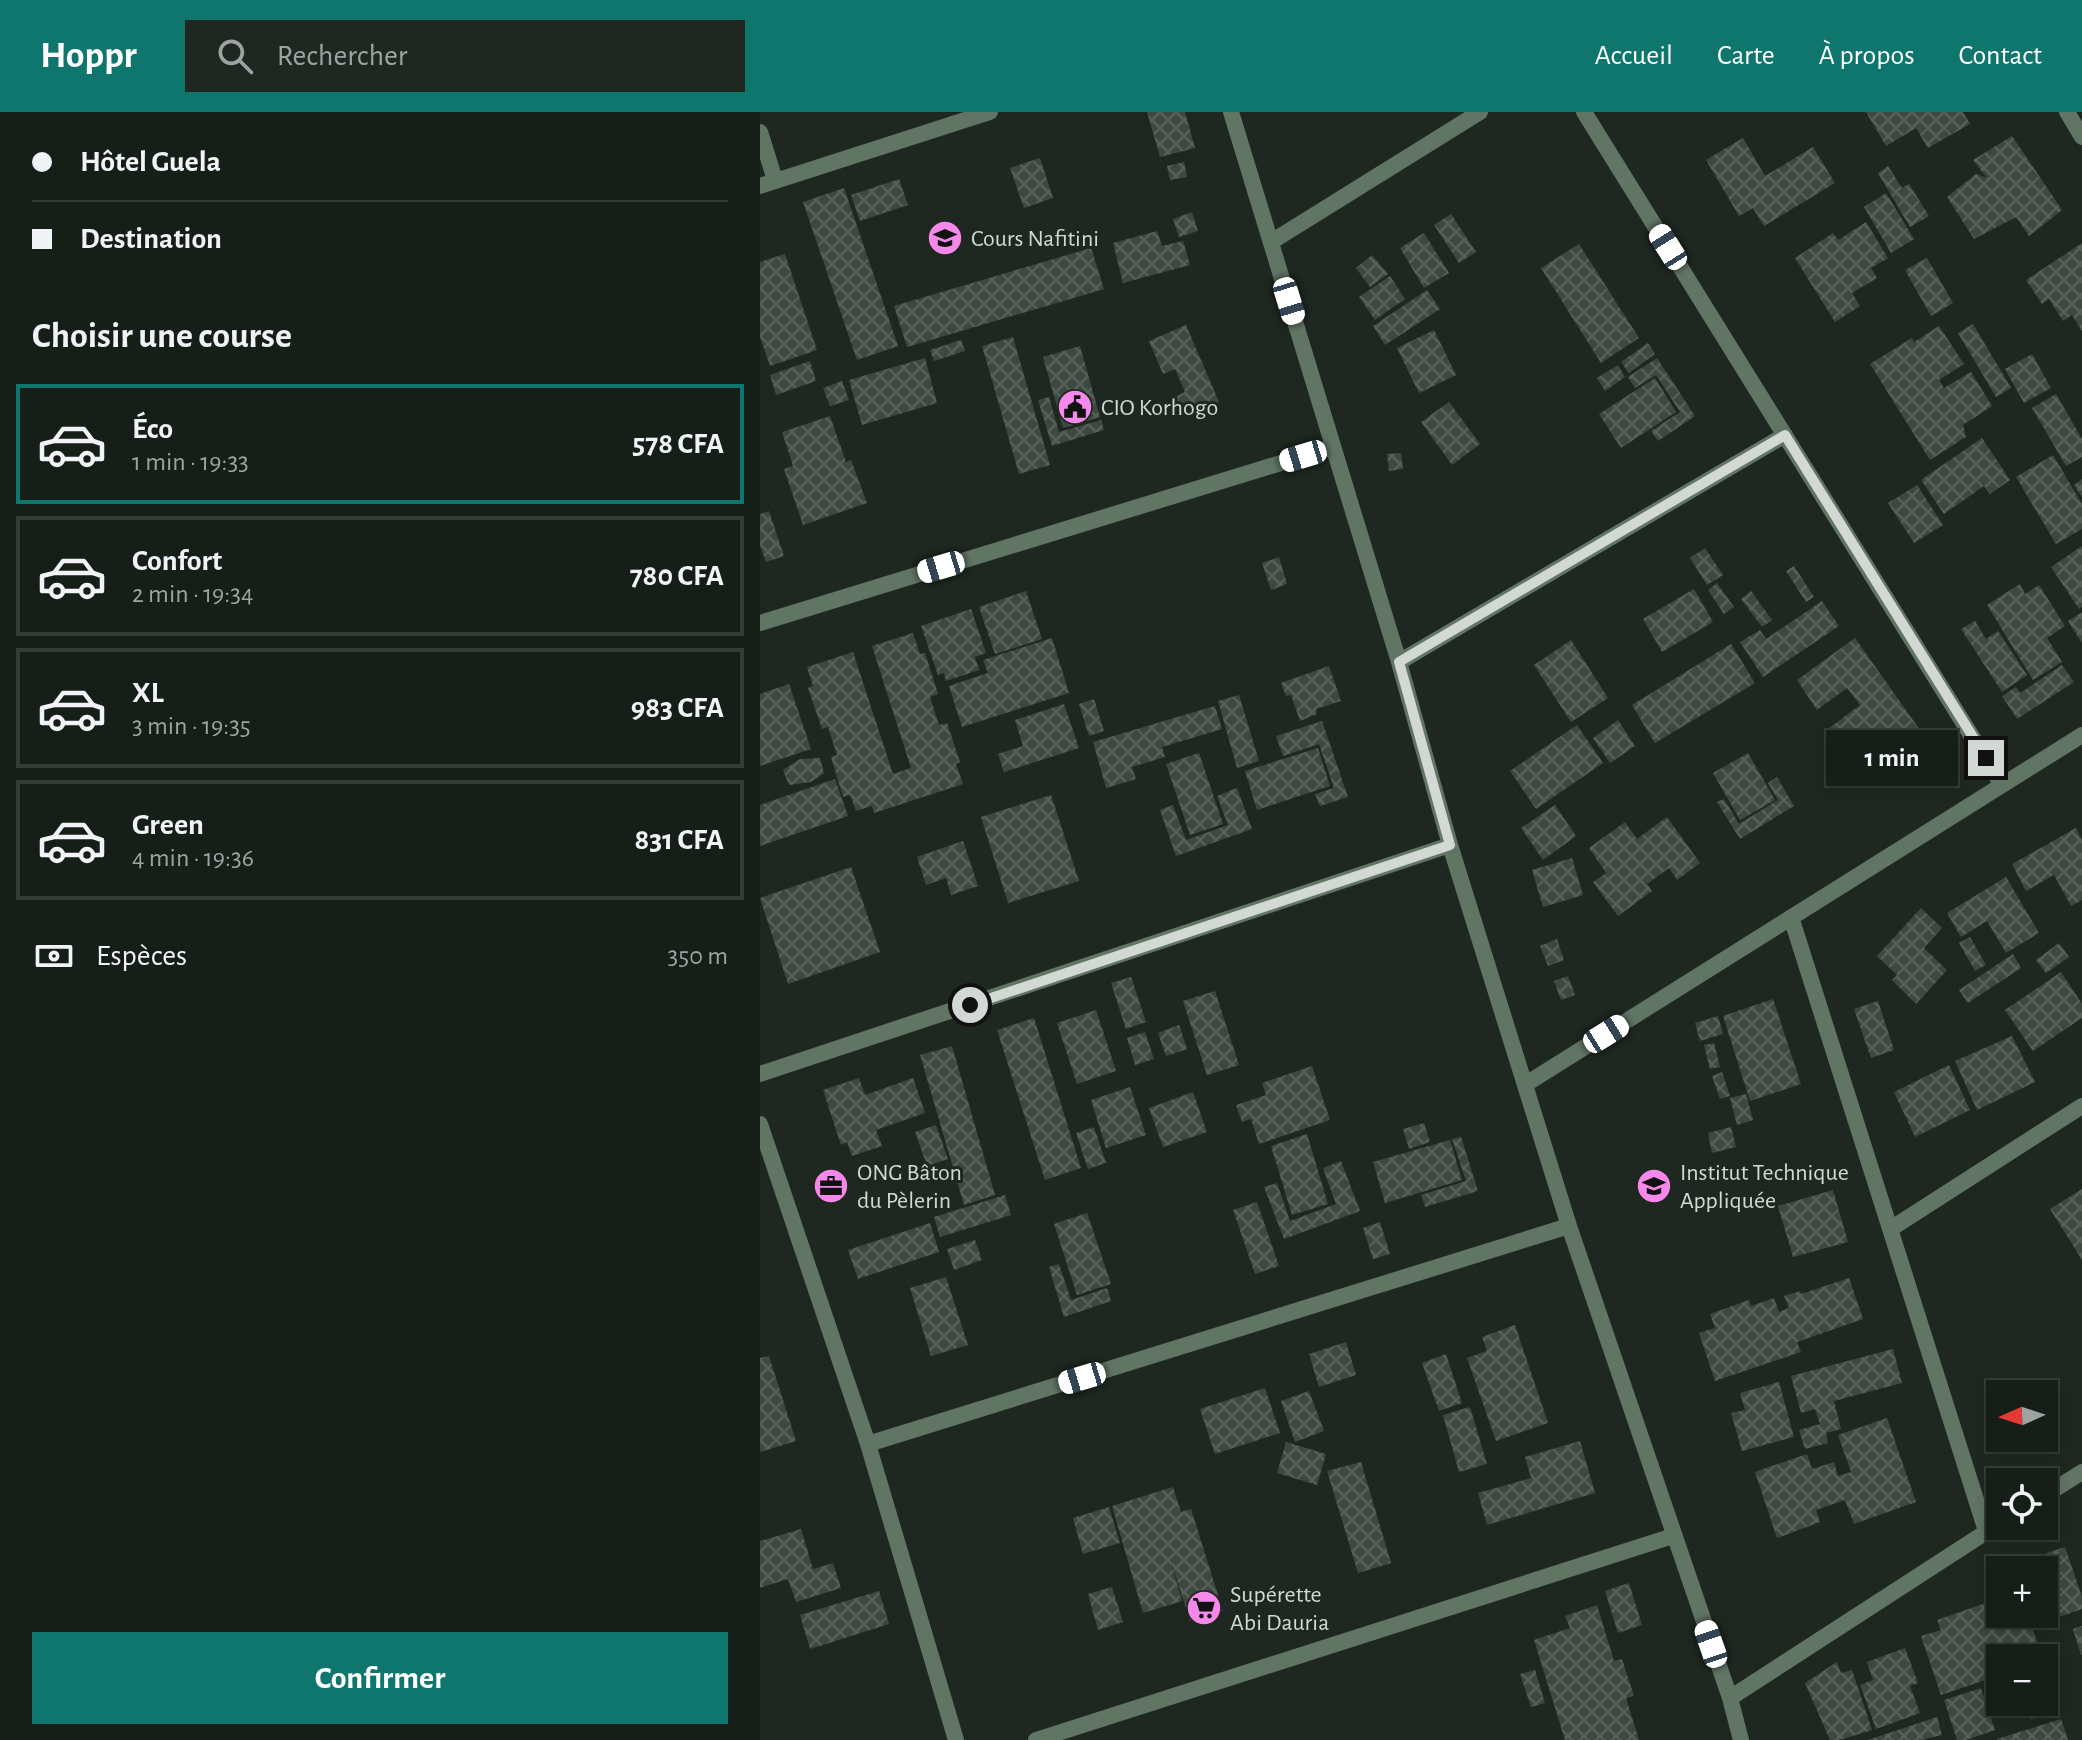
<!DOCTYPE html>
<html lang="fr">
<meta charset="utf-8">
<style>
:root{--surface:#161e18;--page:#1f2721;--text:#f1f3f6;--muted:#9ea2a2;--line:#353c37;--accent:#0f766e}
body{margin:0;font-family:"Alegreya Sans",sans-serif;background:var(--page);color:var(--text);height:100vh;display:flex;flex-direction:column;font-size:30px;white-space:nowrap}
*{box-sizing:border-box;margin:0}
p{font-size:26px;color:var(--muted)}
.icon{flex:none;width:44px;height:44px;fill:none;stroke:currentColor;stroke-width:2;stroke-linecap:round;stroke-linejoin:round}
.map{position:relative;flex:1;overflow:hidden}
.drawer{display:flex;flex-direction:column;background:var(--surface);width:760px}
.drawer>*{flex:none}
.guide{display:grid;align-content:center;height:176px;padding:0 32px;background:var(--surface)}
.needle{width:52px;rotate:267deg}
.fabs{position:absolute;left:1226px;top:1268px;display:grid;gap:16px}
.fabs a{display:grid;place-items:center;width:72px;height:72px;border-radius:0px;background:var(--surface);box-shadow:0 4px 12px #0003,0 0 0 2px var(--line);font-size:40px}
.end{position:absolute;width:36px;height:36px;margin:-18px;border:10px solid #d2d8d3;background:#111;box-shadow:0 0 0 4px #111}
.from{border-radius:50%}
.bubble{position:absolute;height:56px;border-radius:0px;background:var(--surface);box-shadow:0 4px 12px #0003,0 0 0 2px var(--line);font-size:26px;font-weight:700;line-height:56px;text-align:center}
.car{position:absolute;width:24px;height:48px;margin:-24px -12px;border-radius:10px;box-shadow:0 0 6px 2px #0007;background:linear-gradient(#fff 24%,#345 0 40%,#fff 0 76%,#345 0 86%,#fff 0)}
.guide b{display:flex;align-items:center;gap:28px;height:76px;font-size:30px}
.guide b+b{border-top:2px solid var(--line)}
.guide i{width:20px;height:20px;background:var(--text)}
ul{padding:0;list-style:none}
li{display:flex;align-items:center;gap:24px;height:120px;margin:0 16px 12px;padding:0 16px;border:4px solid var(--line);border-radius:0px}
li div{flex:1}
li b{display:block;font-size:30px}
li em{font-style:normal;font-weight:700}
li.current{border-color:var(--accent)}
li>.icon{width:72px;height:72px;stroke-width:1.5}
h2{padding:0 32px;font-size:36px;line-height:96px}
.pay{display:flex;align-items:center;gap:20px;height:88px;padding:0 32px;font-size:30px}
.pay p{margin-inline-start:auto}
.primary-button{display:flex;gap:16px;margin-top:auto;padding:16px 32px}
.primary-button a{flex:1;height:92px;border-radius:0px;background:var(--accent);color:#fff;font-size:32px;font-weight:700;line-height:92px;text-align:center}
header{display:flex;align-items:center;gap:48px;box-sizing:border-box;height:112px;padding:0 40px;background:var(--accent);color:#fff}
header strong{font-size:38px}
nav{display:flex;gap:44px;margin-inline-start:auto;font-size:28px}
.search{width:560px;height:72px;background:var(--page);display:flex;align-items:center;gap:20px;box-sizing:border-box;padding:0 28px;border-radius:0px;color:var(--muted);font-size:30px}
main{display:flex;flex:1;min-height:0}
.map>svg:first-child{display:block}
</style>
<header>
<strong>Hoppr</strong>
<div class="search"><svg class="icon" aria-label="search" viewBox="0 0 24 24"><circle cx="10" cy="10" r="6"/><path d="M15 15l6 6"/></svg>Rechercher</div>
<nav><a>Accueil</a><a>Carte</a><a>À propos</a><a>Contact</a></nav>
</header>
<main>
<section class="drawer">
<div class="guide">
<b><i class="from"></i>Hôtel Guela</b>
<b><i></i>Destination</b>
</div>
<h2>Choisir une course</h2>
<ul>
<li class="current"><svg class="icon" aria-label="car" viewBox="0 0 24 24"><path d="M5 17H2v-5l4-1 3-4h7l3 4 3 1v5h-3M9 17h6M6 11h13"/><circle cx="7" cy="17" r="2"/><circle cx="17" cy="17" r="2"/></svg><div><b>Éco</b><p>1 min · 19:33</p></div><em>578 CFA</em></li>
<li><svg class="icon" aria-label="car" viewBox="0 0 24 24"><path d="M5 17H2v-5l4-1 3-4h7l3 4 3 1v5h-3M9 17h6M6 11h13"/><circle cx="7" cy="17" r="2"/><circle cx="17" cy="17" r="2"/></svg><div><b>Confort</b><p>2 min · 19:34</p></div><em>780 CFA</em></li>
<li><svg class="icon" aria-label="car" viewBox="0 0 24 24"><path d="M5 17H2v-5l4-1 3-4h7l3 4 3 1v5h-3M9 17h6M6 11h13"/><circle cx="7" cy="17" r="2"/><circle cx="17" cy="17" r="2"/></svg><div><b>XL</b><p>3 min · 19:35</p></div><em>983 CFA</em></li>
<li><svg class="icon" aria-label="car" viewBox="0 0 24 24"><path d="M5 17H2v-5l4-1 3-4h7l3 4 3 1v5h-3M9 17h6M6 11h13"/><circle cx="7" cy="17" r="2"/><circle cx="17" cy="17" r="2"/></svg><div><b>Green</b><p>4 min · 19:36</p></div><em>831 CFA</em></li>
</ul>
<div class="pay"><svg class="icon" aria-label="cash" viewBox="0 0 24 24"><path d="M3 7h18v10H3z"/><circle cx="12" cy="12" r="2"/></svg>Espèces<p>350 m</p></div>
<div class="primary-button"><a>Confirmer</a></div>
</section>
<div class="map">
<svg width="1322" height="1628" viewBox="0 0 1322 1628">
<defs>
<pattern id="building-cross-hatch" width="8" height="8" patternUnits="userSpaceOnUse" patternTransform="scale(2)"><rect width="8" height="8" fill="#3d483f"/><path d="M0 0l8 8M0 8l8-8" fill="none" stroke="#58625a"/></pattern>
</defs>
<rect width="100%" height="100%" fill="#1e2820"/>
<!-- building -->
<path fill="url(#building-cross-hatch)" d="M387,0H425L435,36L400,45Z
M1106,0H1203L1210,12L1168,36L1156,16L1126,34Z
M1252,24L1302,98L1269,124L1256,105L1214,127L1187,85L1216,62L1227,66L1213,48Z
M983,26L1005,64L1053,35L1075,71L1004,114L993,96L979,104L946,48Z
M280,46L293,86L264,96L250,56Z
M424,50L427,65L410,68L407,54Z
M1128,54L1142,76L1149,72L1169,104L1150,115L1118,61Z
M139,67L148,93L100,109L91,83Z
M84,76L138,234L97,248L43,90Z
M1126,81L1154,127L1131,141L1104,95Z
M432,100L438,119L419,125L413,107Z
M691,102L716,140L699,151L674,113Z
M1106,110L1128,146L1111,156L1117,166L1092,181L1100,194L1075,210L1035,146L1073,121L1078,128Z
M397,119L402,134L423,129L430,153L363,171L353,131Z
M664,121L689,161L664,176L640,136Z
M1322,131V219L1312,203L1303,209L1289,187L1282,192L1266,168Z
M819,132L879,226L841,251L781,156Z
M331,136L344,177L147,235L134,194Z
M25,142L57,238L10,254L0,225V150Z
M612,143L628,162L610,175L596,156Z
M1167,146L1193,191L1171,204L1145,158Z
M630,164L645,187L615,208L599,185Z
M667,178L680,197L625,233L613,214Z
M1213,212L1251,276L1236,285L1198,221Z
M426,213L459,290L421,306L412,286L425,280L415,257L403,262L389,229Z
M1179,214L1204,252L1179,268L1184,276L1211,260L1232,294L1203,313L1206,325L1170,348L1110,252L1152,226L1154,230Z
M674,218L696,263L659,281L637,236Z
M253,225L290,353L259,362L222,234Z
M201,228L205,239L174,249L170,238Z
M888,231L895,242L869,261L861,250Z
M320,234L340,305L303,316L283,245Z
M1272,242L1291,276L1264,291L1245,257Z
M165,246L177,291L102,313L89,268Z
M897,246L935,304L898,329L891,319L920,300L896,263L875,276L868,265Z
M50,249L56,269L16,283L10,263Z
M858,253L865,265L845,279L837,266Z
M895,266L916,300L861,336L839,302Z
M82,269L89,288L70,294L63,276Z
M1296,282L1322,327V345L1306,354L1272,296Z
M289,285L299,320L341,308L344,318L292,334L278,288Z
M689,290L720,332L692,353L661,310Z
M70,304L86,350L91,348L107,391L43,413L24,357L33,354L22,320Z
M1222,326L1250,368L1230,382L1224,374L1184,402L1161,368Z
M641,341L643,357L629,359L627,342Z
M1293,343L1322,392V417L1296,432L1256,365Z
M1322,367V385L1314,373Z
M1157,373L1183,413L1154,431L1128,391Z
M9,399L24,444L6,450L0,433V402Z
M1322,434V495L1319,497L1291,455Z
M945,436L963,463L947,473L930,446Z
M519,445L527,472L511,478L502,451Z
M1034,454L1054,485L1046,490L1026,459Z
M957,471L974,495L964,502L948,478Z
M1260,472L1265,482L1279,473L1305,514L1287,526L1302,550L1273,568L1227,493Z
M934,477L953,510L902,540L883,507Z
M266,479L282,527L235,542L219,495Z
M991,479L1012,508L1002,515L981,487Z
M1062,489L1079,514L1003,565L980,530L1000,518L1006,527Z
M211,497L226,541L215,545L219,558L186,569L184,561L178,563L161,514Z
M1322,500V531L1308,509Z
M1215,509L1226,527L1238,519L1267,563L1242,580L1201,517Z
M153,521L160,542L165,541L178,582L170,585L179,613L187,611L200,650L196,652L203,672L114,701L112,694L96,699L90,683L83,685L71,645L77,643L68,615L62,617L48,576L53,574L47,555L93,540L133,662L151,656L112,534Z
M292,526L309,581L202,615L189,574L228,561L223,548Z
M1095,526L1160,618L1125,643L1117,632L1092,650L1068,617L1100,593L1087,576L1057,598L1037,568Z
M811,528L848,586L811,610L774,553Z
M971,532L995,571L895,631L872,593Z
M1302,553L1314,570L1257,607L1242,584L1256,575L1260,581Z
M569,554L581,589L556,597L557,602L540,609L531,583L526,584L521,571Z
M29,572L51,637L0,654V582Z
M479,583L499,649L477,656L458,589Z
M334,587L344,619L329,624L319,592Z
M304,592L319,636L244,660L238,642L263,634L255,608Z
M455,594L462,617L402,635L405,645L372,655L376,667L346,676L333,630Z
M858,608L875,634L850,651L833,626Z
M562,609L588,685L560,694L555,682L574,676L559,632L523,644L516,624Z
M817,613L843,651L776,697L750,659Z
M558,636L570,674L497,698L485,659Z
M439,641L463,712L430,723L406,652Z
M988,641L1015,688L980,708L953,661Z
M60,646L64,661L51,670L29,673L23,658L40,647Z
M1017,665L1034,694L980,727L957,690L964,687L979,712L1018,688L1008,671Z
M75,667L88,704L0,734V693Z
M477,676L492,717L416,744L400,698L413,693L426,728L468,713L457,684Z
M291,683L319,769L248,791L221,705Z
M795,693L816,724L783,748L761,716Z
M907,705L940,751L917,768L909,756L887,772L892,779L858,804L833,770L846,761L829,736L865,710L877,727Z
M1316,716L1322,728V788L1311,794L1294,763L1266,779L1252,752Z
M203,729L218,774L191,783L186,766L166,773L157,745Z
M812,746L823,783L783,795L772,758Z
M91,755L120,840L28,872L0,786Z
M1246,765L1279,821L1246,841L1227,809L1201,825L1187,801Z
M1161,796L1182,816L1164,836L1187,858L1156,892L1132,868L1137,863L1117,844Z
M1210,825L1226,853L1215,859L1199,831Z
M797,827L804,848L788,854L780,834Z
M1299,831L1309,845L1286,861L1276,848Z
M1253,842L1261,856L1208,891L1199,878Z
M1301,860L1322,892V906L1273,939L1245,898Z
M808,864L815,883L801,888L794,869Z
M371,865L386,910L366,917L351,871Z
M455,879L479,953L447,963L423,889Z
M1013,887L1041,972L990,989L963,904Z
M1118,889L1134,938L1111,946L1094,897Z
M336,898L356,959L317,972L297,911Z
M958,904L963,922L940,929L935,911Z
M274,906L321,1056L285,1068L237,918Z
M419,913L427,937L406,944L398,921Z
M385,920L394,947L375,953L367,926Z
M1252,924L1275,970L1217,998L1195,949Z
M954,931L960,955L950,957L944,933Z
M192,934L235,1083L204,1093L160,943Z
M1189,953L1210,998L1155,1025L1134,980Z
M552,954L570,1008L499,1032L491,1007L482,1010L476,993L506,983L502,971Z
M962,960L970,984L960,987L952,964Z
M99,966L105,983L153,966L165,1001L116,1018L122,1034L92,1044L87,1030L81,1033L63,978Z
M370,975L386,1023L346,1036L331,988Z
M433,980L447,1020L403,1035L389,996Z
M986,982L993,1008L977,1013L970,986Z
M664,1011L670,1030L649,1037L643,1017Z
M176,1013L188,1047L167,1054L155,1020Z
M334,1015L346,1051L328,1057L316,1021Z
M971,1015L976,1035L952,1041L948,1021Z
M547,1022L568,1092L532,1103L511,1034Z
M701,1025L718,1079L665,1095L661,1083L706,1069L692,1027Z
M690,1028L702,1068L625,1091L613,1050Z
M581,1049L600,1099L524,1127L504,1075L517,1071L530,1109L576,1092L563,1056Z
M1322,1077V1148L1290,1097Z
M1073,1078L1088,1130L1033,1145L1018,1094Z
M245,1083L251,1103L180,1125L174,1105Z
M497,1090L519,1154L495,1162L473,1098Z
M327,1101L351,1172L317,1183L294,1112Z
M620,1110L630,1142L613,1147L603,1116Z
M170,1111L179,1140L98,1167L88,1138Z
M215,1128L222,1148L194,1158L187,1137Z
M299,1152L311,1188L347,1176L351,1189L304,1205L289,1155Z
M186,1165L208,1233L171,1244L150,1176Z
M1089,1166L1103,1207L1037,1230L1041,1240L955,1269L939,1221L955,1216L950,1202L989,1188L991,1194L1014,1186L1019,1200L1029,1196L1024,1184L1040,1179L1041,1182Z
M755,1213L788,1311L736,1329L707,1246L727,1239L722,1225Z
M586,1230L596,1263L559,1275L549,1242Z
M1133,1237L1142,1271L1074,1289L1081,1317L1066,1321L1068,1331L1045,1337L1039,1318L1060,1312L1055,1297L1041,1301L1031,1264Z
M686,1242L702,1291L679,1299L662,1251Z
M9,1244L36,1329L0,1340V1246Z
M1019,1270L1034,1325L982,1339L971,1301L985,1298L980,1281Z
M505,1276L520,1321L455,1342L440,1297Z
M549,1279L564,1319L535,1330L521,1289Z
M710,1295L727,1352L699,1360L683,1303Z
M1127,1306L1156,1390L1094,1412L1085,1388L1056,1398L1060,1410L1017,1426L995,1360L1047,1342L1052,1357L1074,1350L1078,1364L1091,1360L1078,1323Z
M820,1329L835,1381L727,1413L718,1381L771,1366L765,1345Z
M526,1330L566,1342L557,1373L517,1361Z
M601,1350L631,1451L598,1461L567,1359Z
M413,1375L421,1400L431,1397L463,1499L430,1509L410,1446L422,1489L383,1501L352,1394Z
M349,1395L360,1431L323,1442L313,1406Z
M41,1417L53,1457L73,1451L81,1476L36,1490L28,1467L0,1476V1429Z
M1305,1435L1322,1485V1497L1282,1511L1279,1502H1284V1458H1264L1261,1450Z
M869,1471L882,1513L858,1521L845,1479Z
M352,1475L363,1510L338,1518L328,1482Z
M119,1479L129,1512L50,1537L40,1503Z
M1240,1486V1502H1268L1282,1546H1240V1563L1181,1583L1161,1524L1181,1518L1177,1508Z
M837,1493L854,1549L862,1547L874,1584L866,1586L879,1628H805L774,1528L810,1516L805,1504Z
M1322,1514V1542L1321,1543L1313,1517Z
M1145,1536L1158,1571L1150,1574L1160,1601L1116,1617L1100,1573L1113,1568L1107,1550Z
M1077,1550L1081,1561L1092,1558L1112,1618L1080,1628H1070L1045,1571Z
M775,1558L785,1591L771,1595L760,1562Z
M1287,1558L1298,1599L1271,1607L1266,1590H1284V1559Z
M1221,1576L1235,1618L1206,1628H1197L1184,1588Z
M1177,1605L1182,1623L1161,1628H1108Z
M1301,1607L1308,1628H1238L1237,1627Z"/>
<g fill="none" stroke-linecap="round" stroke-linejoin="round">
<!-- street -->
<path stroke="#617565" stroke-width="16" d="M471,0L639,550L690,733L809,1114L970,1586L981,1628
M824,0L1242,673
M1307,0L1322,25
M0,20L15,68
M0,74L230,0
M511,130L720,0
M0,511L573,335
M639,550L1025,323
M1031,805L1226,1419
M0,962L690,733
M766,972L1322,623
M0,1012L108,1332L196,1628
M1132,1116L1322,994
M108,1332L809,1114
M1284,1384L1322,1360
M970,1586L1240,1411
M276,1628L913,1424"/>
</g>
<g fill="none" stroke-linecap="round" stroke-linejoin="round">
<!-- route -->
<path stroke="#d2d8d3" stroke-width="10" d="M210,893L690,733L639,550L1025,323L1226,646"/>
</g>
<!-- icons -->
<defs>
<g id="school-disc" transform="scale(1.8)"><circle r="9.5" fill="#f788eb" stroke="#1e2820"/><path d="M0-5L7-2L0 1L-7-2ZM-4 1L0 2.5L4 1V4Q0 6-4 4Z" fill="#111"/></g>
<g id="civic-disc" transform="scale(1.8)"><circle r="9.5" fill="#f788eb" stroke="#1e2820"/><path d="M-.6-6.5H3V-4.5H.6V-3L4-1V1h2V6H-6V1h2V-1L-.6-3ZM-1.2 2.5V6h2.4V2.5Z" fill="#111"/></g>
<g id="office-disc" transform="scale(1.8)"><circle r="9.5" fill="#f788eb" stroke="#1e2820"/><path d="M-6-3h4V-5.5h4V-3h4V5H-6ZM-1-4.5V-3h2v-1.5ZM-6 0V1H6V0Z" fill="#111"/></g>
<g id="university-disc" transform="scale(1.8)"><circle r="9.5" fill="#f788eb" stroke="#1e2820"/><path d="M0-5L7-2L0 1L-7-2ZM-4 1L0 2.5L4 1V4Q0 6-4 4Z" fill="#111"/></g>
<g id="supermarket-disc" transform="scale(1.8)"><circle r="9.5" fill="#f788eb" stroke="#1e2820"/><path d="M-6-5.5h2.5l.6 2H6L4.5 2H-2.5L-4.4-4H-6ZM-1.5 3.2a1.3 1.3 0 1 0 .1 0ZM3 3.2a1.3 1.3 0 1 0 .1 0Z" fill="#111"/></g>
</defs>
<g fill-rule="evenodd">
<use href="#school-disc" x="185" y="126"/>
<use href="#civic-disc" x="315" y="295"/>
<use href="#office-disc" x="71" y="1074"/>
<use href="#university-disc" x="894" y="1074"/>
<use href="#supermarket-disc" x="444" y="1496"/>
</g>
<g text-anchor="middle" stroke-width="6" stroke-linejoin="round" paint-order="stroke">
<!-- poi labels -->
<g font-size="24" fill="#d2d8d3" stroke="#1e2820" text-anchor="start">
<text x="211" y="134">Cours Nafitini</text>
<text x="341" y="303">CIO Korhogo</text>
<text x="97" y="1068">ONG Bâton<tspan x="97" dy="28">du Pèlerin</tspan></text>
<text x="920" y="1068">Institut Technique<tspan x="920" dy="28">Appliquée</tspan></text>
<text x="470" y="1490">Supérette<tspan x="470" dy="28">Abi Dauria</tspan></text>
</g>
</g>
</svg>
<div class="fabs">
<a><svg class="needle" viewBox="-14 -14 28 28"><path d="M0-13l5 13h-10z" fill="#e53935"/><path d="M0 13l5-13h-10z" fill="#9ea2a2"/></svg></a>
<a><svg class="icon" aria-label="locate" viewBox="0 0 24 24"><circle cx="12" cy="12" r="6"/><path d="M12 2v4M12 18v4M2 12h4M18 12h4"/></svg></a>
<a>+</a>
<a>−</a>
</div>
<i class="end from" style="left:210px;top:893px"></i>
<i class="end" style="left:1226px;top:646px"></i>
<div class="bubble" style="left:1066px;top:618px;width:132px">1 min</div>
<i class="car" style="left:908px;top:135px;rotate:328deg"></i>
<i class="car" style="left:529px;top:189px;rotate:163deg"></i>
<i class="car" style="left:543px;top:344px;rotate:253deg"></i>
<i class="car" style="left:181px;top:455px;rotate:253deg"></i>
<i class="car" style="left:846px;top:922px;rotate:58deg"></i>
<i class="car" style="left:322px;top:1266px;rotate:253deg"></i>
<i class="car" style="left:951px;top:1532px;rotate:341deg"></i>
</div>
</main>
